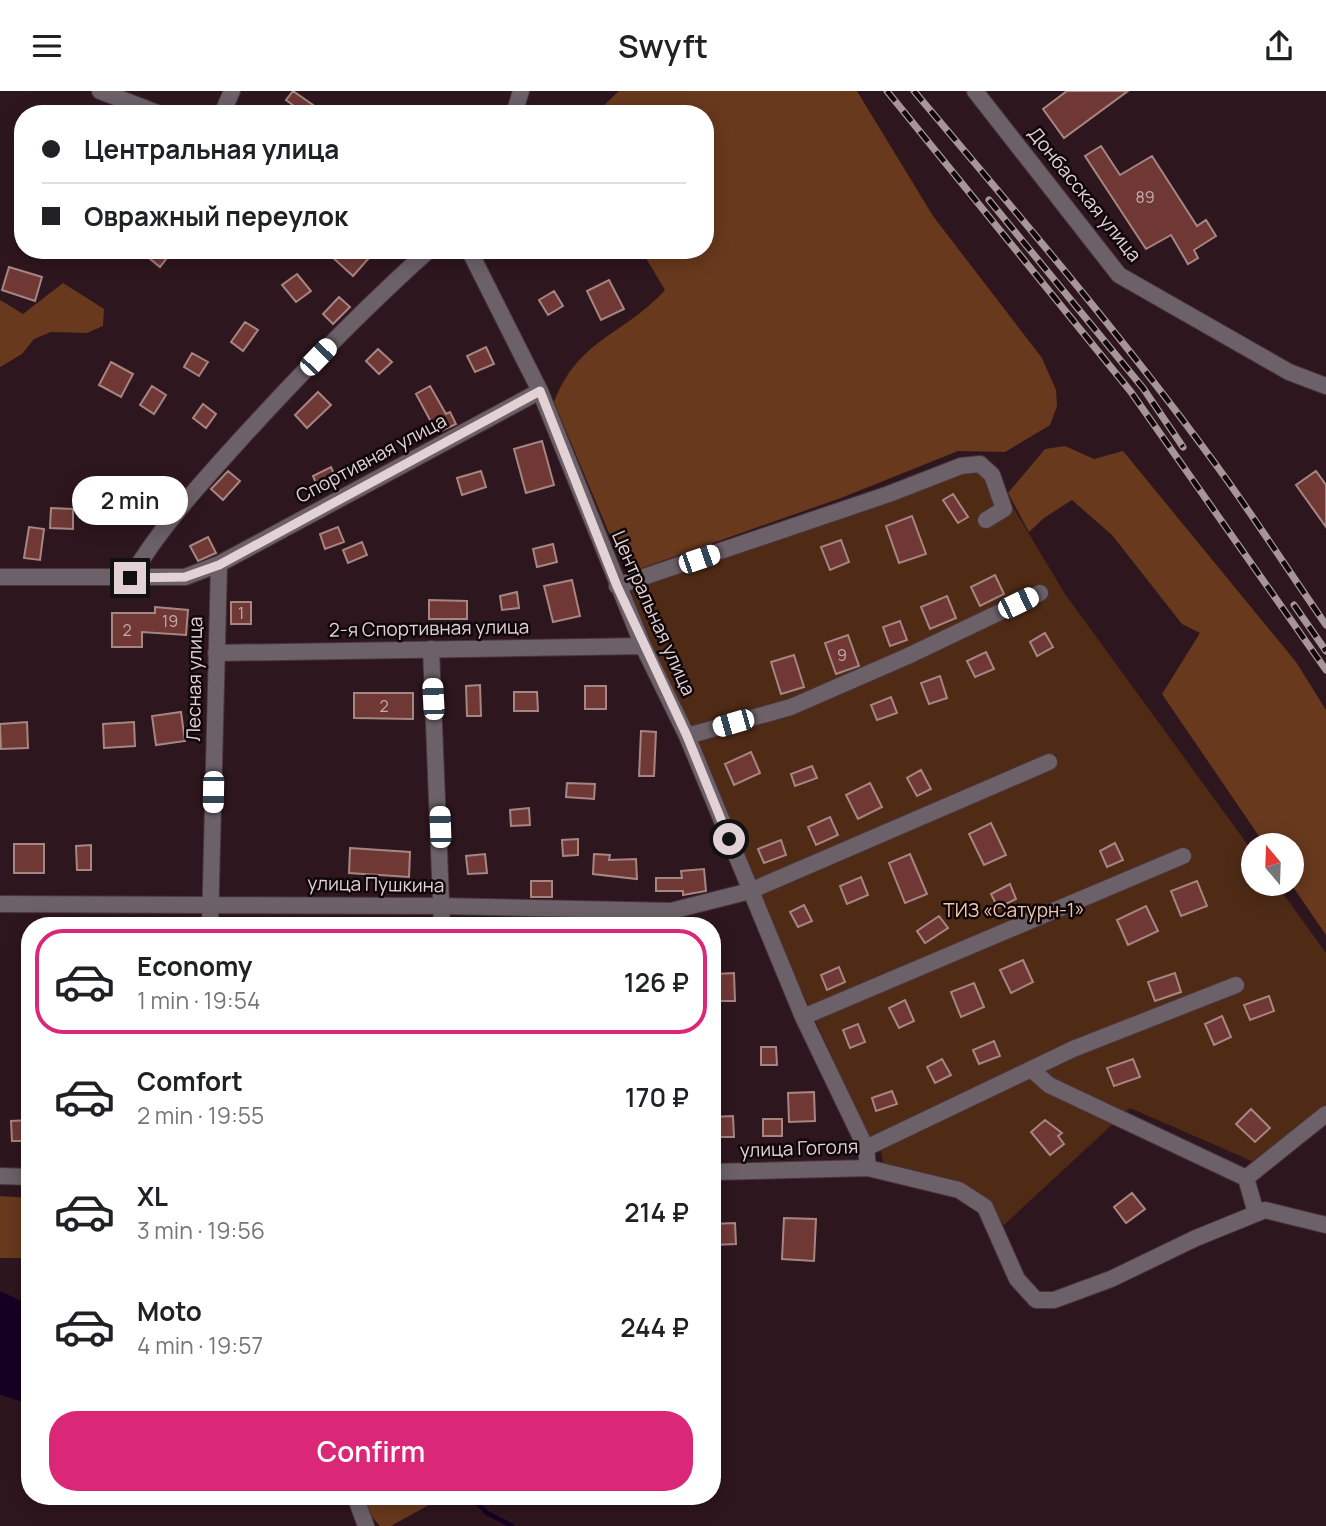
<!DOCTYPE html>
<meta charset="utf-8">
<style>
:root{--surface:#fff;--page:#f2f2f2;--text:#202124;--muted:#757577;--line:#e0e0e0;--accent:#db2777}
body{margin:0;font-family:Manrope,sans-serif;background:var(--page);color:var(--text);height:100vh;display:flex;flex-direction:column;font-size:26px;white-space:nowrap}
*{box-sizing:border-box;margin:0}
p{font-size:23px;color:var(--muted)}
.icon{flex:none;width:38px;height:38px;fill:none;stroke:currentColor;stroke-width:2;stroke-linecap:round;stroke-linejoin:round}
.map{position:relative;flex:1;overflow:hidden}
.drawer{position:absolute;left:21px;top:826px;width:700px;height:588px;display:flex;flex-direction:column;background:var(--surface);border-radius:28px;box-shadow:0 4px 18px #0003}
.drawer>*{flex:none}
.banner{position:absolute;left:14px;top:14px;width:700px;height:154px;border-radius:28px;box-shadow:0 4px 18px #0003;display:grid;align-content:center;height:154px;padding:0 28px;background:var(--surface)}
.needle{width:46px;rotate:341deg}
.buttons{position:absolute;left:1241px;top:742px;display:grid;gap:14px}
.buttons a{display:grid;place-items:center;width:63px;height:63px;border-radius:50%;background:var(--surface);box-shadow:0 4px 18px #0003;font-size:35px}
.end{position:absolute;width:32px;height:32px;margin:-16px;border:9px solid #e2d1d5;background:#111;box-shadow:0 0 0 4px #111}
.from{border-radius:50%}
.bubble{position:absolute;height:49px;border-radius:24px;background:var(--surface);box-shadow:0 4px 18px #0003;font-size:23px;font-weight:600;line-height:49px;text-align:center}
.car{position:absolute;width:21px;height:42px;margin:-21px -10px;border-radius:9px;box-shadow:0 0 5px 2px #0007;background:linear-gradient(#fff 24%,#345 0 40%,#fff 0 76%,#345 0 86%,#fff 0)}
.banner b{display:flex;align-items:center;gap:24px;height:66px;font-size:26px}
.banner b+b{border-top:2px solid var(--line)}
.banner i{width:18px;height:18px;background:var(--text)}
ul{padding:12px 0 0;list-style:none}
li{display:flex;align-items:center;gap:21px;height:105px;margin:0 14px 10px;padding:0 14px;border:4px solid transparent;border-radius:28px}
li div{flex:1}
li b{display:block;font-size:26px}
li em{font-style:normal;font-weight:600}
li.selected{border-color:var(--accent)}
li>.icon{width:63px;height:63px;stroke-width:1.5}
.cta{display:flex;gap:14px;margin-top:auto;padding:14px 28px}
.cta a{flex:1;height:80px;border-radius:28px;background:var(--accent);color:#fff;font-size:28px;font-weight:600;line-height:80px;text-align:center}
header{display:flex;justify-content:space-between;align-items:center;height:91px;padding:0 28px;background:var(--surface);font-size:32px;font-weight:600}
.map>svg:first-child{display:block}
</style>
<header><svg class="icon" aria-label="menu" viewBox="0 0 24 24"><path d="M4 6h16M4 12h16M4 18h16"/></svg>Swyft<svg class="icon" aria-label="share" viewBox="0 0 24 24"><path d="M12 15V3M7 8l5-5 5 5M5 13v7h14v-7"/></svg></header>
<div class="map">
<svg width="1326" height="1435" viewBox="0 0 1326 1435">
<rect width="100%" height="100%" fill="#2e161e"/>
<!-- green -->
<path fill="#4f2b16" d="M983,366L1065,503L1253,761V793H1276L1326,862V1032L1270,1078L1130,1017L1004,1134L983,1105L964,1094L885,1078L880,1058L866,1040L761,811L642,535L627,486Z"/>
<!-- forest -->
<path fill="#68391d" d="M619,0H857L933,125L1042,267L1056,299L1057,315L1050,334L1005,361L958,360L841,407L639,478L619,466L554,311C579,247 623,245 665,199L641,159H705V23H595Z
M63,192L104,218L103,235L87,242L51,241L34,248L22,263L0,276V209L23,223Z
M1065,355L1094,368L1123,360L1296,571L1326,619V844L1291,793L1292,754H1265L1162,603L1200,542L1182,533L1112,444L1072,409L1044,427L1029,441L1008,402L1045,358Z
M0,1105L30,1107V1167H0Z
M361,1405H445L391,1435H380L365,1418Z"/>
<!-- water -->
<path fill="#150024" d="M0,1200L30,1214V1313L0,1304Z"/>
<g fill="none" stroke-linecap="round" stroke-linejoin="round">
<!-- stream -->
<path stroke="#150024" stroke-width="4.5" d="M470,1405L487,1422L512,1435"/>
</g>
<!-- building -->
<path fill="#6f3835" stroke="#a68682" stroke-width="2" d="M293,0L313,14L305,23L286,9Z
M1067,0H1128L1064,47L1043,18Z
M1101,55L1120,84L1152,65L1197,135L1206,129L1216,145L1194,159L1198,167L1188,173L1171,144L1146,158L1085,65Z
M139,159H173L160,176Z
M337,159H376L353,185L331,165Z
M9,176L42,186L35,210L2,199Z
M297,183L311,200L296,211L282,194Z
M609,189L624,218L601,229L587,200Z
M554,200L563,215L548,224L539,209Z
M339,206L350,216L333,233L323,223Z
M245,231L258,239L243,260L231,251Z
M486,256L494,273L475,281L467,265Z
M378,258L392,271L379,283L366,270Z
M192,262L208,271L199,285L184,276Z
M111,271L133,283L121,306L99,294Z
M152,295L166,304L154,323L140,314Z
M430,295L446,323L450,321L456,333L437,342L416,303Z
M318,301L331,314L307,337L295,324Z
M203,313L216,323L206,337L193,327Z
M542,350L554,394L526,402L514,358Z
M331,376L336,388L318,397L313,385Z
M228,380L240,390L223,409L211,398Z
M481,380L486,396L462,404L457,387Z
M1316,380L1326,394V436L1296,394Z
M953,403L968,426L958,432L943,409Z
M51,417L73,418V438L50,437Z
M912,425L926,463L899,472L886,435Z
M29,436L44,438L40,469L24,467Z
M338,436L344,451L325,458L320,443Z
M208,446L216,462L198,470L190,455Z
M841,449L849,471L830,479L821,456Z
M362,451L367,464L348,472L343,459Z
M553,453L557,471L537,476L533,458Z
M995,484L1004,503L980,515L971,496Z
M572,489L580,525L553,531L544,495Z
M517,501L519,517L502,519L500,505Z
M947,505L956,527L930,538L921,516Z
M429,509L467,510V528H429Z
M231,511H251V533H231Z
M155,516L188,519L186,544L142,541V556H112V522H155Z
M900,530L907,549L890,555L883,536Z
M1045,542L1053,556L1037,565L1030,551Z
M848,544L859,575L836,583L825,552Z
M986,561L994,578L975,586L967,570Z
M794,564L804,596L781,603L771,571Z
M940,585L947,607L929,613L921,592Z
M480,594L481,625H467L466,595Z
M585,595H606V618H585Z
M514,601H537L538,620H514Z
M354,602H413V628L354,627Z
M891,606L897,622L877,629L871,614Z
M181,621L185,650L156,654L152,625Z
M27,631L28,657L1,658L0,633Z
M134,631L135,655L104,657L103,633Z
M641,640L656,641L654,685H639Z
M751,661L760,682L734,694L725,673Z
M812,675L817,687L795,695L791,683Z
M921,679L931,698L917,705L907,687Z
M567,692L595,693L594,708L566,706Z
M870,692L882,716L858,728L846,704Z
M529,717L530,734L511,735L510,719Z
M830,726L838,744L816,754L808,736Z
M991,732L1006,764L984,774L969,743Z
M578,748V764L563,765L562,749Z
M781,749L786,764L764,772L758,758Z
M1115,752L1123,769L1107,776L1100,760Z
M14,753H44V782H14Z
M91,754V779H77L76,755Z
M350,757L410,761L409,786L349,782Z
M485,763L487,782L468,783L466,765Z
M594,763L610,764L609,769L636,768L637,788L593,783Z
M910,763L927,803L905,812L889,772Z
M704,778L706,800L683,804V800H656V787H682L681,780Z
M861,786L868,804L847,813L840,795Z
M531,790H552V806H531Z
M1197,790L1207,815L1181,825L1171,800Z
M1010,793L1016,808L998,817L991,803Z
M804,814L812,830L798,836L790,821Z
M1146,815L1158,840L1128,854L1117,829Z
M939,825L948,837L925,852L917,840Z
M1023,869L1033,891L1011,902L1000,879Z
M839,876L845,891L827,899L821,884Z
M734,882L735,910H716V883Z
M1175,882L1181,901L1155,910L1148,891Z
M974,892L984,916L961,926L951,901Z
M1269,905L1274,920L1250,929L1244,914Z
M905,909L914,930L899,937L889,917Z
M1222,925L1231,946L1214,954L1205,933Z
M858,933L865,951L850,957L843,939Z
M994,950L1000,965L979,973L973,959Z
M761,956H776L777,974H761Z
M942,968L951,984L935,992L927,976Z
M1133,968L1140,986L1114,995L1107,977Z
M892,1000L897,1013L876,1020L872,1007Z
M814,1001L815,1030L789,1031L788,1002Z
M1251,1018L1270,1037L1255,1051L1236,1033Z
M733,1025L734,1046H712V1026Z
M763,1028H782V1045H763Z
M30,1029V1050H12L11,1030Z
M1045,1029L1062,1042L1058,1045L1064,1053L1050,1064L1031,1041Z
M1132,1102L1145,1118L1126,1132L1114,1116Z
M784,1127L816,1128L814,1170L782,1168Z
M735,1132L736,1153L712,1154V1133Z"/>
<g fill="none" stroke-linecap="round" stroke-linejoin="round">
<!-- minor casing -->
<g stroke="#4b343b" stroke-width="18">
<path id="minor" d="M100,0L160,23
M975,0L1119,184L1289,281L1326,295
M222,23L232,0
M514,23L521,0
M469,159L540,300L643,555L687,645L803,926L866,1057L868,1077L712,1081
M0,486H185L219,473
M130,487C160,437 200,393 240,349C300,283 362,219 429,159
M617,495L889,403L961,375L980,373L992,384L1004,418L986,429
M431,558L442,835
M216,562L643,555
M687,645L791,616L908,565L1040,502
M0,813L442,815L671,820L750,800L1049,671
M210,835L219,473L540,300
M803,926L1183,765
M1031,978L1049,994L1246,1087L1256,1122
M866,1057L1073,958L1236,894
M868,1077L959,1099L985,1116L1017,1188L1036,1209H1054L1111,1188L1196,1147L1265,1119L1326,1134
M0,1085L30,1086
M1246,1087L1326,1023
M355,1405L366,1435"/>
</g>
<!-- minor -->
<use href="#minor" stroke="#6c6169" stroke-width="16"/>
<!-- rail casing -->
<g stroke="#a8959a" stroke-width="7">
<path id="rail" d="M887,0L1131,301L1326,579
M914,0C1021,127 1130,254 1227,389C1261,437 1293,486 1326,534
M989,109L1143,297L1183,356
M1294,514L1326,560"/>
</g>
<!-- rail -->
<use href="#rail" stroke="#0f0609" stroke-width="4.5" stroke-dasharray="13" stroke-linecap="butt"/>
</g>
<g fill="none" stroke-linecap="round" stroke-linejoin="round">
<!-- route -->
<path stroke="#e2d1d5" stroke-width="9" d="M130,487L185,486L219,474L540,300L617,495L687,645L729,748"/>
</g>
<g text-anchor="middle" stroke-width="5" stroke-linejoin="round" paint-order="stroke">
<!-- number labels -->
<g font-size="16" fill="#c5abad">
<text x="1145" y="112">89</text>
<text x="241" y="528">1</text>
<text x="170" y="536">19</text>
<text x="127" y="545">2</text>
<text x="842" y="570">9</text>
<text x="384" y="621">2</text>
</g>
<!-- street labels -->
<g font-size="19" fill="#e2d1d5" stroke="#0f0609">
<text transform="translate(1085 103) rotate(51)" y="7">Донбасская улица</text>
<text transform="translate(371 367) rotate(-28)" y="7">Спортивная улица</text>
<text transform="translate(654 522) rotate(66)" y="7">Центральная улица</text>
<text transform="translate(429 537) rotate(-1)" y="7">2-я Спортивная улица</text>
<text transform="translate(194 588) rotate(-89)" y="7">Лесная улица</text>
<text transform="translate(376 793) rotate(1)" y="7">улица Пушкина</text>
<text transform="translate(799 1057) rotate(-2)" y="7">улица Гоголя</text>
</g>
<!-- park labels -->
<g font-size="19" fill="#f6c7ad" stroke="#0f0609">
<text x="1014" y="826">ТИЗ «Сатурн-1»</text>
</g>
</g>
</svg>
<div class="buttons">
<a><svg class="needle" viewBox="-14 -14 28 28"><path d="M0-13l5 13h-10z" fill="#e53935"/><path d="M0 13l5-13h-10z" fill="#757577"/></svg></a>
</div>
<i class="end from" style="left:729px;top:748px"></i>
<i class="end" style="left:130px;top:487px"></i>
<div class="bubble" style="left:72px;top:385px;width:116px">2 min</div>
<i class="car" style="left:318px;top:266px;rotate:44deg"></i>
<i class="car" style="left:699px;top:468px;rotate:71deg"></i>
<i class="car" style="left:1018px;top:512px;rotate:64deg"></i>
<i class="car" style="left:433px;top:608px;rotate:357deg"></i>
<i class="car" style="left:733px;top:632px;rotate:254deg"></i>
<i class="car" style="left:213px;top:701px;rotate:181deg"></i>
<i class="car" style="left:440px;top:736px;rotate:358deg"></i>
<div class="banner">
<b><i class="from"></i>Центральная улица</b>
<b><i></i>Овражный переулок</b>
</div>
<section class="drawer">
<ul>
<li class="selected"><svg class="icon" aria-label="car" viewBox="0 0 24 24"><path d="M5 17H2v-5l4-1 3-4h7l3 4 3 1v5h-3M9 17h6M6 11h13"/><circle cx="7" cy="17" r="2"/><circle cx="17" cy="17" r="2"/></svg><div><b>Economy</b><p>1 min · 19:54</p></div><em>126 ₽</em></li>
<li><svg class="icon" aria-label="car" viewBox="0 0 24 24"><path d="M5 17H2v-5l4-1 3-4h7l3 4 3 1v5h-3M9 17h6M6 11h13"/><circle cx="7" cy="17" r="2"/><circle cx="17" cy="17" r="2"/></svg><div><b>Comfort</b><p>2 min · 19:55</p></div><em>170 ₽</em></li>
<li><svg class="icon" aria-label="car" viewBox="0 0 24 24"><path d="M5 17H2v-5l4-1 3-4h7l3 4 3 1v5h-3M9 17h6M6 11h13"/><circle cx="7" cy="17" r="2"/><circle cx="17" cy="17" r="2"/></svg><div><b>XL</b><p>3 min · 19:56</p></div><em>214 ₽</em></li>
<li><svg class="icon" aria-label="car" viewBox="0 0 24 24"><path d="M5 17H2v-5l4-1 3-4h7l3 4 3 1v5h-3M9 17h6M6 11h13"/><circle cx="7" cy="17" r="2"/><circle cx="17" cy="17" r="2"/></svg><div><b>Moto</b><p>4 min · 19:57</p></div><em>244 ₽</em></li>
</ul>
<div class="cta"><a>Confirm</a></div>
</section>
</div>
